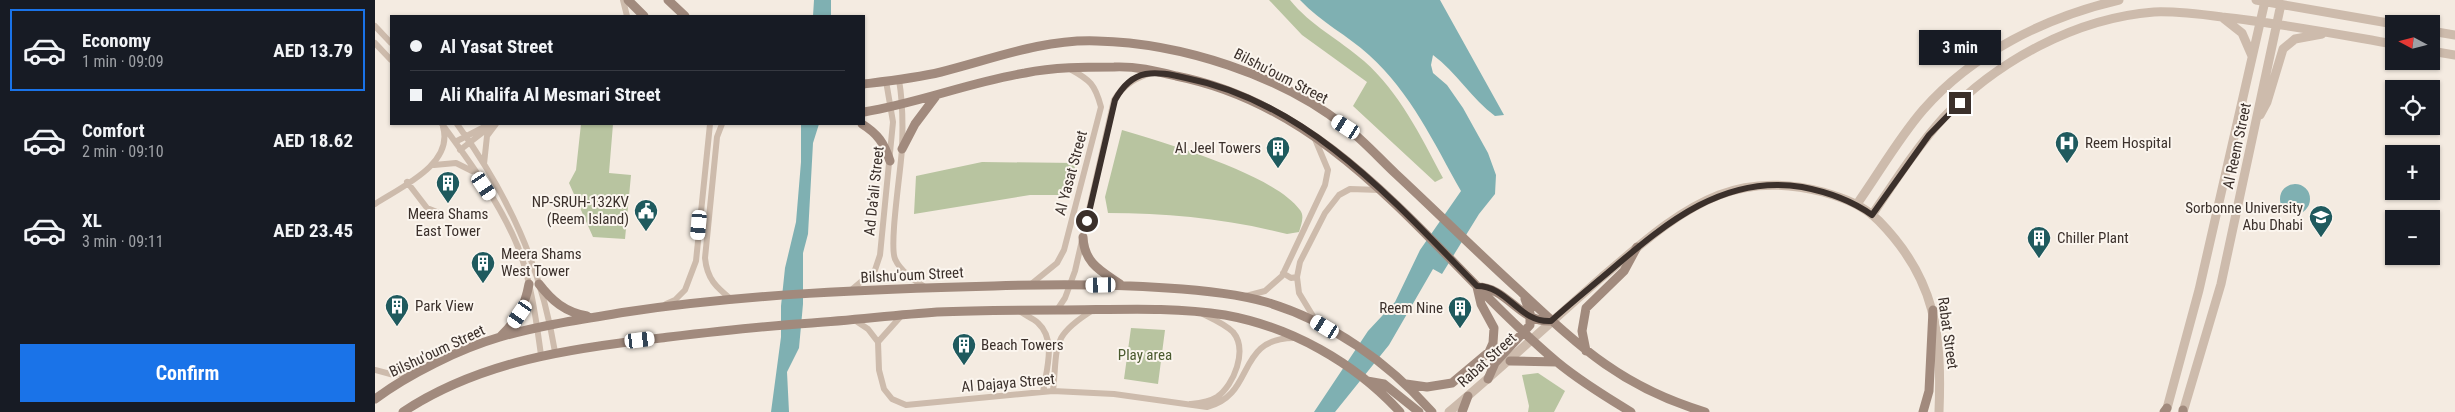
<!DOCTYPE html>
<meta charset="utf-8">
<style>
:root{--surface:#171b24;--page:#20242c;--text:#f1f3f6;--muted:#9ea1a6;--line:#363941;--accent:#1a73e8}
body{margin:0;font-family:"Roboto Condensed",sans-serif;background:var(--page);color:var(--text);height:100vh;display:flex;flex-direction:column;font-size:19px;white-space:nowrap}
*{box-sizing:border-box;margin:0}
p{font-size:16px;color:var(--muted)}
.icon{flex:none;width:28px;height:28px;fill:none;stroke:currentColor;stroke-width:2;stroke-linecap:round;stroke-linejoin:round}
.map{position:relative;flex:1;overflow:hidden}
.panel{display:flex;flex-direction:column;background:var(--surface);width:375px}
.panel>*{flex:none}
.banner{position:absolute;left:15px;top:15px;width:475px;height:110px;border-radius:0px;box-shadow:0 1px 4px #0004;display:grid;align-content:center;height:110px;padding:0 20px;background:var(--surface)}
.needle{width:32px;rotate:277deg}
.buttons{position:absolute;left:2010px;top:15px;display:grid;gap:10px}
.buttons a{display:grid;place-items:center;width:55px;height:55px;border-radius:0px;background:var(--surface);box-shadow:0 1px 4px #0004;font-size:25px}
.end{position:absolute;width:22px;height:22px;margin:-11px;border:6px solid #3b302b;background:#fff;box-shadow:0 0 0 2px #fff}
.from{border-radius:50%}
.bubble{position:absolute;height:35px;border-radius:0px;background:var(--surface);box-shadow:0 1px 4px #0004;font-size:16px;font-weight:700;line-height:35px;text-align:center}
.car{position:absolute;width:15px;height:30px;margin:-15px -8px;border-radius:6px;box-shadow:0 0 4px 1px #0007;background:linear-gradient(#fff 24%,#345 0 40%,#fff 0 76%,#345 0 86%,#fff 0)}
.banner b{display:flex;align-items:center;gap:18px;height:48px;font-size:19px}
.banner b+b{border-top:1px solid var(--line)}
.banner i{width:12px;height:12px;background:var(--text)}
ul{padding:9px 0 0;list-style:none}
li{display:flex;align-items:center;gap:15px;height:82px;margin:0 10px 8px;padding:0 10px;border:2px solid transparent;border-radius:0px}
li div{flex:1}
li b{display:block;font-size:19px}
li em{font-style:normal;font-weight:700}
li.on{border-color:var(--accent)}
li>.icon{width:45px;height:45px;stroke-width:1.5}
.button{display:flex;gap:10px;margin-top:auto;padding:10px 20px}
.button a{flex:1;height:58px;border-radius:0px;background:var(--accent);color:#fff;font-size:20px;font-weight:700;line-height:58px;text-align:center}
main{display:flex;flex:1;min-height:0}
.map>svg:first-child{display:block}
</style>
<main>
<section class="panel">
<ul>
<li class="on"><svg class="icon" aria-label="car" viewBox="0 0 24 24"><path d="M5 17H2v-5l4-1 3-4h7l3 4 3 1v5h-3M9 17h6M6 11h13"/><circle cx="7" cy="17" r="2"/><circle cx="17" cy="17" r="2"/></svg><div><b>Economy</b><p>1 min · 09:09</p></div><em>AED 13.79</em></li>
<li><svg class="icon" aria-label="car" viewBox="0 0 24 24"><path d="M5 17H2v-5l4-1 3-4h7l3 4 3 1v5h-3M9 17h6M6 11h13"/><circle cx="7" cy="17" r="2"/><circle cx="17" cy="17" r="2"/></svg><div><b>Comfort</b><p>2 min · 09:10</p></div><em>AED 18.62</em></li>
<li><svg class="icon" aria-label="car" viewBox="0 0 24 24"><path d="M5 17H2v-5l4-1 3-4h7l3 4 3 1v5h-3M9 17h6M6 11h13"/><circle cx="7" cy="17" r="2"/><circle cx="17" cy="17" r="2"/></svg><div><b>XL</b><p>3 min · 09:11</p></div><em>AED 23.45</em></li>
</ul>
<div class="button"><a>Confirm</a></div>
</section>
<div class="map">
<svg width="2080" height="412" viewBox="0 0 2080 412">
<rect width="100%" height="100%" fill="#f4ebe1"/>
<!-- green -->
<path fill="#b8c4a0" d="M894,0H915C935,25 965,40 989,61C1025,93 1045,135 1068,178L1060,182L978,106L992,82L927,35Z
M206,124H238L234,173L256,175L250,239L218,237L194,183L201,170Z
M747,130C790,143 899,174 925,210C930,216 926,225 924,232L912,234C853,219 794,213 733,213L730,197Z
M607,162L701,163L693,195H655L539,214L541,176Z
M756,328L790,330L783,384L749,379Z
M1163,373L1190,391L1179,412H1153L1154,406L1147,375Z"/>
<!-- water -->
<path fill="#7fb0b2" d="M439,0H456V16H438Z
M925,0H1065L1129,115L1120,116C1097,99 1081,72 1058,55L1056,65L1058,73L1072,85L1088,108L1113,153L1121,175L1120,194L1104,214L1067,274L1058,269L1014,345L960,412H939L993,331L1020,302L1045,250L1086,191C1059,143 1036,93 994,55C972,35 947,23 925,0Z
M426,124H444L438,143L433,234L428,253V304L424,348L412,372L414,412H396L406,337V306L410,268L421,222L426,162Z
M1905 199a15 15 0 1 1 30 0a15 15 0 1 1-30 0Z"/>
<g fill="none" stroke-linecap="round" stroke-linejoin="round">
<!-- minor -->
<path stroke="#cdbbac" stroke-width="6" d="M248,0L252,16
M0,26L16,43
M0,43L16,60
M524,80C528,103 528,125 527,148C526,170 514,244 520,259C526,272 539,280 550,287
M67,124C95,162 125,203 143,247C156,281 161,319 166,355
M82,124C133,194 166,266 180,352
M347,124L342,137L330,258C332,279 341,287 357,300
M80,142L115,124
M85,150L116,126
M109,164L112,136L121,124
M59,165L81,163L97,171
M32,182L52,208L62,212
M0,204C26,187 79,164 68,127
M908,273L916,278L922,277
M655,285L682,263L689,250L726,107C720,84 715,80 695,69
M475,291L500,270L505,255L518,122L511,81
M871,296L890,291L907,276L950,185L953,170L940,139
M291,304L300,300L310,290L321,261L335,124
M643,310C649,315 658,318 663,323C682,340 671,371 668,392
M682,310L690,298L700,271L739,100C749,84 762,77 779,72
M478,319L493,329L503,342L504,370L509,389L517,399L531,405L678,391L739,394L832,407C881,395 860,338 919,338
M941,321L924,293L922,277L925,262L950,213L964,195L975,189L1005,190
M503,342L527,315
M0,370L19,375L39,371
M678,391C683,345 675,337 718,310
M816,404C825,403 834,402 842,397C859,385 873,350 858,332C850,324 838,319 828,314"/>
<!-- tertiary -->
<path stroke="#cdbbac" stroke-width="9" d="M1881,0L2019,24
M1848,18L1867,33L1877,56
M2056,31L2080,35
M2056,51L2080,55
M1885,115L1892,102L1908,49L1920,39L1947,34
M1482,204C1504,173 1523,139 1548,110C1598,53 1671,17 1744,0
M1497,215C1520,181 1542,147 1569,117C1622,61 1701,18 1779,12C1801,11 1824,14 1847,17C1904,23 1961,34 2019,44
M1074,412C1126,368 1176,322 1227,277C1263,247 1300,212 1344,195C1377,182 1413,183 1448,192C1469,198 1488,205 1504,221C1561,279 1567,334 1564,412
M1791,412L1824,290L1890,1
M1808,412L1846,284L1906,4"/>
<!-- secondary -->
<path stroke="#a18a7d" stroke-width="9" d="M253,0L269,16
M293,0L310,16
M489,84C514,81 541,78 566,72C618,59 667,39 722,41C806,43 906,75 971,127C989,141 1005,159 1021,174C1063,213 1103,253 1145,291C1206,348 1247,387 1330,412
M489,112C544,103 595,82 650,73C679,67 710,67 739,67C760,66 781,71 801,76C968,109 1060,259 1182,362C1205,381 1231,397 1256,412
M487,124C503,134 509,143 515,161
M527,149L540,124L561,96
M708,237C709,263 726,271 745,284
M164,284C177,301 190,312 212,316
M1102,287C1133,287 1144,323 1176,321
M125,337C142,321 150,306 154,284
M1211,351L1207,331L1211,308L1249,271L1262,247
M1135,361L1182,362
M1113,379L1120,363L1155,325V313L1150,299
M992,381L1009,384L1044,412
M1031,384L1052,387L1077,383L1114,352L1118,343L1119,328L1106,304L1102,287
M0,399C34,374 84,349 125,337C166,325 209,319 251,312C372,294 496,289 619,286C677,284 734,284 792,288C826,290 859,293 891,302C955,321 1013,362 1057,412
M1808,410V412
M28,412C105,361 197,348 286,338C337,332 387,326 437,323C479,320 520,315 562,312C602,310 643,310 683,310C737,310 795,306 850,315C916,327 979,362 1025,412
M1087,412L1093,396
M1548,412L1554,391L1558,310
M1789,412L1792,408"/>
</g>
<g fill="none" stroke-linecap="round" stroke-linejoin="round">
<!-- route -->
<path stroke="#3b302b" stroke-width="6" d="M712,221L740,100C758,67 780,71 811,78C933,102 1020,202 1102,286C1133,286 1144,323 1176,321C1196,303 1216,287 1237,269C1292,222 1350,174 1427,187C1453,192 1476,200 1497,215L1554,135L1585,103"/>
</g>
<!-- icons -->
<defs>
<g id="hospital-pin" transform="scale(1.25)"><path d="M0 17L-7.5 6A9.5 9.5 0 1 1 7.5 6Z" fill="#1f5a5e" stroke="#fbf5ee"/><path d="M-5-5h3v3.5h4V-5h3V5h-3V1.5h-4V5h-3Z" fill="#fff"/></g>
<g id="building-pin" transform="scale(1.25)"><path d="M0 17L-7.5 6A9.5 9.5 0 1 1 7.5 6Z" fill="#1f5a5e" stroke="#fbf5ee"/><path d="M-4-6H4V6H1V3H-1V6H-4ZM-2.5-4.3h1.7v1.8h-1.7ZM.8-4.3h1.7v1.8H.8ZM-2.5-1h1.7V.8h-1.7ZM.8-1h1.7V.8H.8Z" fill="#fff"/></g>
<g id="civic-pin" transform="scale(1.25)"><path d="M0 17L-7.5 6A9.5 9.5 0 1 1 7.5 6Z" fill="#1f5a5e" stroke="#fbf5ee"/><path d="M-.6-6.5H3V-4.5H.6V-3L4-1V1h2V6H-6V1h2V-1L-.6-3ZM-1.2 2.5V6h2.4V2.5Z" fill="#fff"/></g>
<g id="university-pin" transform="scale(1.25)"><path d="M0 17L-7.5 6A9.5 9.5 0 1 1 7.5 6Z" fill="#1f5a5e" stroke="#fbf5ee"/><path d="M0-5L7-2L0 1L-7-2ZM-4 1L0 2.5L4 1V4Q0 6-4 4Z" fill="#fff"/></g>
</defs>
<g fill-rule="evenodd">
<use href="#hospital-pin" x="1692" y="143"/>
<use href="#building-pin" x="903" y="148"/>
<use href="#building-pin" x="73" y="183"/>
<use href="#civic-pin" x="271" y="211"/>
<use href="#university-pin" x="1946" y="217"/>
<use href="#building-pin" x="1664" y="238"/>
<use href="#building-pin" x="108" y="263"/>
<use href="#building-pin" x="22" y="306"/>
<use href="#building-pin" x="1085" y="308"/>
<use href="#building-pin" x="589" y="345"/>
</g>
<g text-anchor="middle" stroke-width="4" stroke-linejoin="round" paint-order="stroke">
<!-- street labels -->
<g font-size="15" fill="#3b302b" stroke="#fbf5ee">
<text transform="translate(906 76) rotate(27)" y="5">Bilshu'oum Street</text>
<text transform="translate(1862 146) rotate(-78)" y="5">Al Reem Street</text>
<text transform="translate(696 173) rotate(-75)" y="5">Al Yasat Street</text>
<text transform="translate(499 191) rotate(-84)" y="5">Ad Da'ali Street</text>
<text transform="translate(537 275) rotate(-3)" y="5">Bilshu'oum Street</text>
<text transform="translate(1573 333) rotate(82)" y="5">Rabat Street</text>
<text transform="translate(62 351) rotate(-25)" y="5">Bilshu'oum Street</text>
<text transform="translate(1112 360) rotate(-42)" y="5">Rabat Street</text>
<text transform="translate(633 383) rotate(-5)" y="5">Al Dajaya Street</text>
</g>
<!-- poi labels -->
<g font-size="15" fill="#3b302b" stroke="#fbf5ee" text-anchor="start">
<text x="1710" y="148">Reem Hospital</text>
<text x="886" y="153" text-anchor="end">Al Jeel Towers</text>
<text x="254" y="207" text-anchor="end">NP-SRUH-132KV<tspan x="254" dy="17">(Reem Island)</tspan></text>
<text x="1928" y="213" text-anchor="end">Sorbonne University<tspan x="1928" dy="17">Abu Dhabi</tspan></text>
<text x="73" y="219" text-anchor="middle">Meera Shams<tspan x="73" dy="17">East Tower</tspan></text>
<text x="1682" y="243">Chiller Plant</text>
<text x="126" y="259">Meera Shams<tspan x="126" dy="17">West Tower</tspan></text>
<text x="40" y="311">Park View</text>
<text x="1068" y="313" text-anchor="end">Reem Nine</text>
<text x="606" y="350">Beach Towers</text>
</g>
<!-- park labels -->
<g font-size="15" fill="#4a5a2e" stroke="#fbf5ee">
<text x="770" y="360">Play area</text>
</g>
</g>
</svg>
<div class="buttons">
<a><svg class="needle" viewBox="-14 -14 28 28"><path d="M0-13l5 13h-10z" fill="#e53935"/><path d="M0 13l5-13h-10z" fill="#9ea1a6"/></svg></a>
<a><svg class="icon" aria-label="locate" viewBox="0 0 24 24"><circle cx="12" cy="12" r="6"/><path d="M12 2v4M12 18v4M2 12h4M18 12h4"/></svg></a>
<a>+</a>
<a>−</a>
</div>
<i class="end from" style="left:712px;top:221px"></i>
<i class="end" style="left:1585px;top:103px"></i>
<div class="bubble" style="left:1544px;top:30px;width:82px">3 min</div>
<i class="car" style="left:971px;top:127px;rotate:303deg"></i>
<i class="car" style="left:109px;top:186px;rotate:146deg"></i>
<i class="car" style="left:324px;top:225px;rotate:185deg"></i>
<i class="car" style="left:726px;top:285px;rotate:269deg"></i>
<i class="car" style="left:145px;top:314px;rotate:215deg"></i>
<i class="car" style="left:950px;top:327px;rotate:301deg"></i>
<i class="car" style="left:265px;top:340px;rotate:83deg"></i>
<div class="banner">
<b><i class="from"></i>Al Yasat Street</b>
<b><i></i>Ali Khalifa Al Mesmari Street</b>
</div>
</div>
</main>
